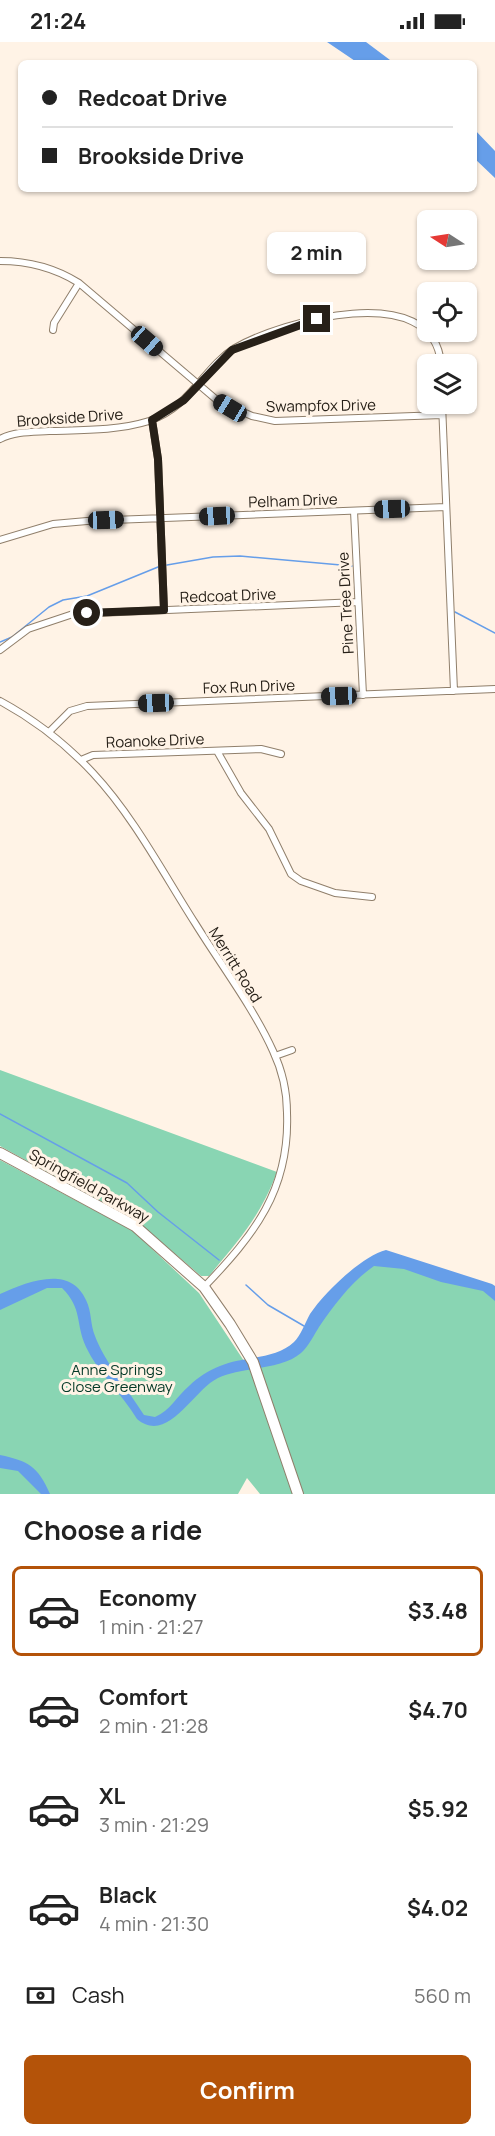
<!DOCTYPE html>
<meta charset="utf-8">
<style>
:root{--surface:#fff;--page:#f6f6f6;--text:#222;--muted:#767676;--line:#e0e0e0;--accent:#b45309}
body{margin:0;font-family:Manrope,sans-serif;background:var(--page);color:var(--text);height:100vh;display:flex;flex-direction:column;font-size:22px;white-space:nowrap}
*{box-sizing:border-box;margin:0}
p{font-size:20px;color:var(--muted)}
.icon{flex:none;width:33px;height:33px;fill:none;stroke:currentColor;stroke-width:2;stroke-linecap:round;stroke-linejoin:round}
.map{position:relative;height:1452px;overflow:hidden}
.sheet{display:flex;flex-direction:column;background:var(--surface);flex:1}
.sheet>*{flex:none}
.top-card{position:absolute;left:18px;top:18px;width:459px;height:132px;border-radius:9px;box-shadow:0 2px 4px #0004;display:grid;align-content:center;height:132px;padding:0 24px;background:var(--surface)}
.needle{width:39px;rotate:282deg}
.buttons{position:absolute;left:417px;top:168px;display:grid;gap:12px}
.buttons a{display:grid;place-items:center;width:60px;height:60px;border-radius:9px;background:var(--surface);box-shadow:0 2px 4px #0004;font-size:30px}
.end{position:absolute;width:27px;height:27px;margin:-14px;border:8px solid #272018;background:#fff;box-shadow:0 0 0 3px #fff}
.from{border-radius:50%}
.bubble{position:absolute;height:42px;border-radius:9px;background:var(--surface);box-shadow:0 2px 4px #0004;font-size:20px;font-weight:700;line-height:42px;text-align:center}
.car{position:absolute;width:18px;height:36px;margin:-18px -9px;border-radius:8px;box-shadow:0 0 4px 2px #0007;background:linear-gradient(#222 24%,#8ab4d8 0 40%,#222 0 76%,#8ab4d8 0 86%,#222 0)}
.top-card b{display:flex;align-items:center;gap:21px;height:57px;font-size:22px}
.top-card b+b{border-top:2px solid var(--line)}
.top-card i{width:15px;height:15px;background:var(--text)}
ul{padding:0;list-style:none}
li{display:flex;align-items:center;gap:18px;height:90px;margin:0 12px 9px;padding:0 12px;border:3px solid transparent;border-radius:9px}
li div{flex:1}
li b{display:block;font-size:22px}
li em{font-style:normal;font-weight:700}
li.current{border-color:var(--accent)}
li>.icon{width:54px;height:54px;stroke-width:1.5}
h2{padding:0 24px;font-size:27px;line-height:72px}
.pay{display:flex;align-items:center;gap:15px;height:66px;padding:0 24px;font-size:22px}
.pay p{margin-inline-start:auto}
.button{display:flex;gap:12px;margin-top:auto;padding:12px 24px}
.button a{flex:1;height:69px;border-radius:9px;background:var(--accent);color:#fff;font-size:24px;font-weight:700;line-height:69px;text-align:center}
.status{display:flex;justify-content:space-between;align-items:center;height:42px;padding:0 30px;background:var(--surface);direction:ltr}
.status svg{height:16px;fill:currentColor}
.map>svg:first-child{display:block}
</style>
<div class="status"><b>21:24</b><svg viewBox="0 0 49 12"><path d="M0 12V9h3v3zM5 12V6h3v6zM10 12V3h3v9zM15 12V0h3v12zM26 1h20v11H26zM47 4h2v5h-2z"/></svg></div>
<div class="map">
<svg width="495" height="1452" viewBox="0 0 495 1452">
<rect width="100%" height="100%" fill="#fff3e6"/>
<!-- green -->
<path fill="#89d5b3" d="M0,1028L277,1130C260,1175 239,1198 209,1234H201L138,1180L0,1104Z
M0,1118L133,1189L199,1251L246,1322L274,1316L307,1291L374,1218L495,1250V1452H260L247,1436L238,1452H0Z"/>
<!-- water -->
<path fill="#669ee9" d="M327,0H366L394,21H358Z
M474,87L495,109V136L474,116Z
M386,1208L492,1242L495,1244V1259L483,1249L441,1240L404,1227L374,1224C351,1240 335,1262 319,1285C314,1293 308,1305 301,1311C282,1328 241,1325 218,1336C193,1348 168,1403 137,1377C122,1352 98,1331 86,1305C75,1281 83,1267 62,1246H47L0,1268V1252C27,1240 70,1222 86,1258C92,1270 90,1282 95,1294C104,1319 129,1349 144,1373L155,1375C170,1369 177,1354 189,1344C197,1336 209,1328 220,1324C243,1314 275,1318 294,1300C301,1293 305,1281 310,1272C324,1251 362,1214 386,1208Z
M0,1413C28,1419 38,1424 50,1452H41L18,1429L0,1426Z"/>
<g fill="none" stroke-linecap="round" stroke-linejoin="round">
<!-- stream -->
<path stroke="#669ee9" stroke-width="1.5" d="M167,523L213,515L240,514L352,524
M455,570L495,591
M0,600L12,595L49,565L63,558L87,554L158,525
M0,1072L127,1141L158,1170L219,1218
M246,1243L268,1263L304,1284"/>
<!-- minor casing -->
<g stroke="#907f6b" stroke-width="8">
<path id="minor" d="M0,219C29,219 55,226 79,241L218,359L252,374L275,379L442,373
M53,288L54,281L79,241
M442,362L454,649
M152,378L158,417L164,568
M0,397C15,389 33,390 49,389C82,388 117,389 149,379C191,365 203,326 235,306C281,279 434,236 441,322
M354,469L363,653
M0,498L53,482L87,479L446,465
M0,608L28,587L73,572L358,560
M0,659C35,678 66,702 93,731C134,775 163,831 195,881C221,923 253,965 273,1009C282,1028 287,1051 287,1071C290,1148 254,1193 204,1245
M49,690L70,669L87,664L495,647
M217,709L241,751L269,787L291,832L301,839L335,851L372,855
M81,718L93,713L261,707L281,712
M275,1014L292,1008"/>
</g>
<!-- primary casing -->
<g stroke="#907f6b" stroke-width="12">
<path id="primary" d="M0,1111L135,1184L204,1245L230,1282L253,1320L298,1452"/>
</g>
<!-- minor -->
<use href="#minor" stroke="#fff" stroke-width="6"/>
<!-- primary -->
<use href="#primary" stroke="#fff" stroke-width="10"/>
</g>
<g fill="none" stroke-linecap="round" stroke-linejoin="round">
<!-- route -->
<path stroke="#272018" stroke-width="8" d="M87,571L164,568L158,417L152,378L184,358L232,308L317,277"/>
</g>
<g text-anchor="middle" stroke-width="6" stroke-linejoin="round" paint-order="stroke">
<!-- street labels -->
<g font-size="15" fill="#272018" stroke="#fff3e6">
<text transform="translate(321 364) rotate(-1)" y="5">Swampfox Drive</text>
<text transform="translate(70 376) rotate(-4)" y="5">Brookside Drive</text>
<text transform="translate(293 459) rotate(-2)" y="5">Pelham Drive</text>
<text transform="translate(228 554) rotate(-2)" y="5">Redcoat Drive</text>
<text transform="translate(346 561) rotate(-93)" y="5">Pine Tree Drive</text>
<text transform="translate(249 645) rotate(-2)" y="5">Fox Run Drive</text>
<text transform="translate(155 699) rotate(-2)" y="5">Roanoke Drive</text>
<text transform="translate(235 923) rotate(58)" y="5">Merritt Road</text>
<text transform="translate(89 1144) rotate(29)" y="5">Springfield Parkway</text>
</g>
<!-- park labels -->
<g font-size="15" fill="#033927" stroke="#fff3e6">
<text x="117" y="1333">Anne Springs<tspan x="117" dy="17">Close Greenway</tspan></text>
</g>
</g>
</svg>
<div class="buttons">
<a><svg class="needle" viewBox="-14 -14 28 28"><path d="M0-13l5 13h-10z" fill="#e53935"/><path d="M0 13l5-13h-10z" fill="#767676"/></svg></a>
<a><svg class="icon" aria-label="locate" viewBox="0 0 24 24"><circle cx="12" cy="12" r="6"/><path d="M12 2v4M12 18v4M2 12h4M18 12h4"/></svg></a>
<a><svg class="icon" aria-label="layers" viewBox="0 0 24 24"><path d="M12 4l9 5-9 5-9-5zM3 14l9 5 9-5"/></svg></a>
</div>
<i class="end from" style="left:87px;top:571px"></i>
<i class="end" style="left:317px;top:277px"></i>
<div class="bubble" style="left:267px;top:190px;width:99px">2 min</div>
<i class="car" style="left:147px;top:299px;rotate:131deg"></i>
<i class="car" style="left:230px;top:366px;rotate:301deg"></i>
<i class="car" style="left:392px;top:467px;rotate:268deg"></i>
<i class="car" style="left:217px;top:474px;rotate:267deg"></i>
<i class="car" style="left:106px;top:478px;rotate:88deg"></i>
<i class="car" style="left:339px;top:654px;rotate:268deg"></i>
<i class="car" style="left:156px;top:661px;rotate:268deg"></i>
<div class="top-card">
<b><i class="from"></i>Redcoat Drive</b>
<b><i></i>Brookside Drive</b>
</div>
</div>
<section class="sheet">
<h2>Choose a ride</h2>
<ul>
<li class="current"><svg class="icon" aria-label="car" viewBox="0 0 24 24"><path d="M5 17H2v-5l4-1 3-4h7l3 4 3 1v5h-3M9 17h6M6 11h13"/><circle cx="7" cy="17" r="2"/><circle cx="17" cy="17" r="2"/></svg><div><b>Economy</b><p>1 min · 21:27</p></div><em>$3.48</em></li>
<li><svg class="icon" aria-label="car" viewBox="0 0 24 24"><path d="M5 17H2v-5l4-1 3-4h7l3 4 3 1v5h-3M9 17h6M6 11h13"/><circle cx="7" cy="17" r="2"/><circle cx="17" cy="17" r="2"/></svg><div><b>Comfort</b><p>2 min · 21:28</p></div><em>$4.70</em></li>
<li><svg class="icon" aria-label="car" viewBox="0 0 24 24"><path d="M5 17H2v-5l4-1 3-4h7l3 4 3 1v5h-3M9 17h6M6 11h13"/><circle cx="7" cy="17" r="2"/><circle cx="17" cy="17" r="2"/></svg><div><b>XL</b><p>3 min · 21:29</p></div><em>$5.92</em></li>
<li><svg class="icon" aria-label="car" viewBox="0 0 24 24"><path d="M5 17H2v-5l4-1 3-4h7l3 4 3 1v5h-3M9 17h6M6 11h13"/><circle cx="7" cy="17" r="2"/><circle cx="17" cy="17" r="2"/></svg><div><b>Black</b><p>4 min · 21:30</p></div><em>$4.02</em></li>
</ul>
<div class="pay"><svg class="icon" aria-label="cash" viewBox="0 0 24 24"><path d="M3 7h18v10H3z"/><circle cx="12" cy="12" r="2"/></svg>Cash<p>560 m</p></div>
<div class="button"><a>Confirm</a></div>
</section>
